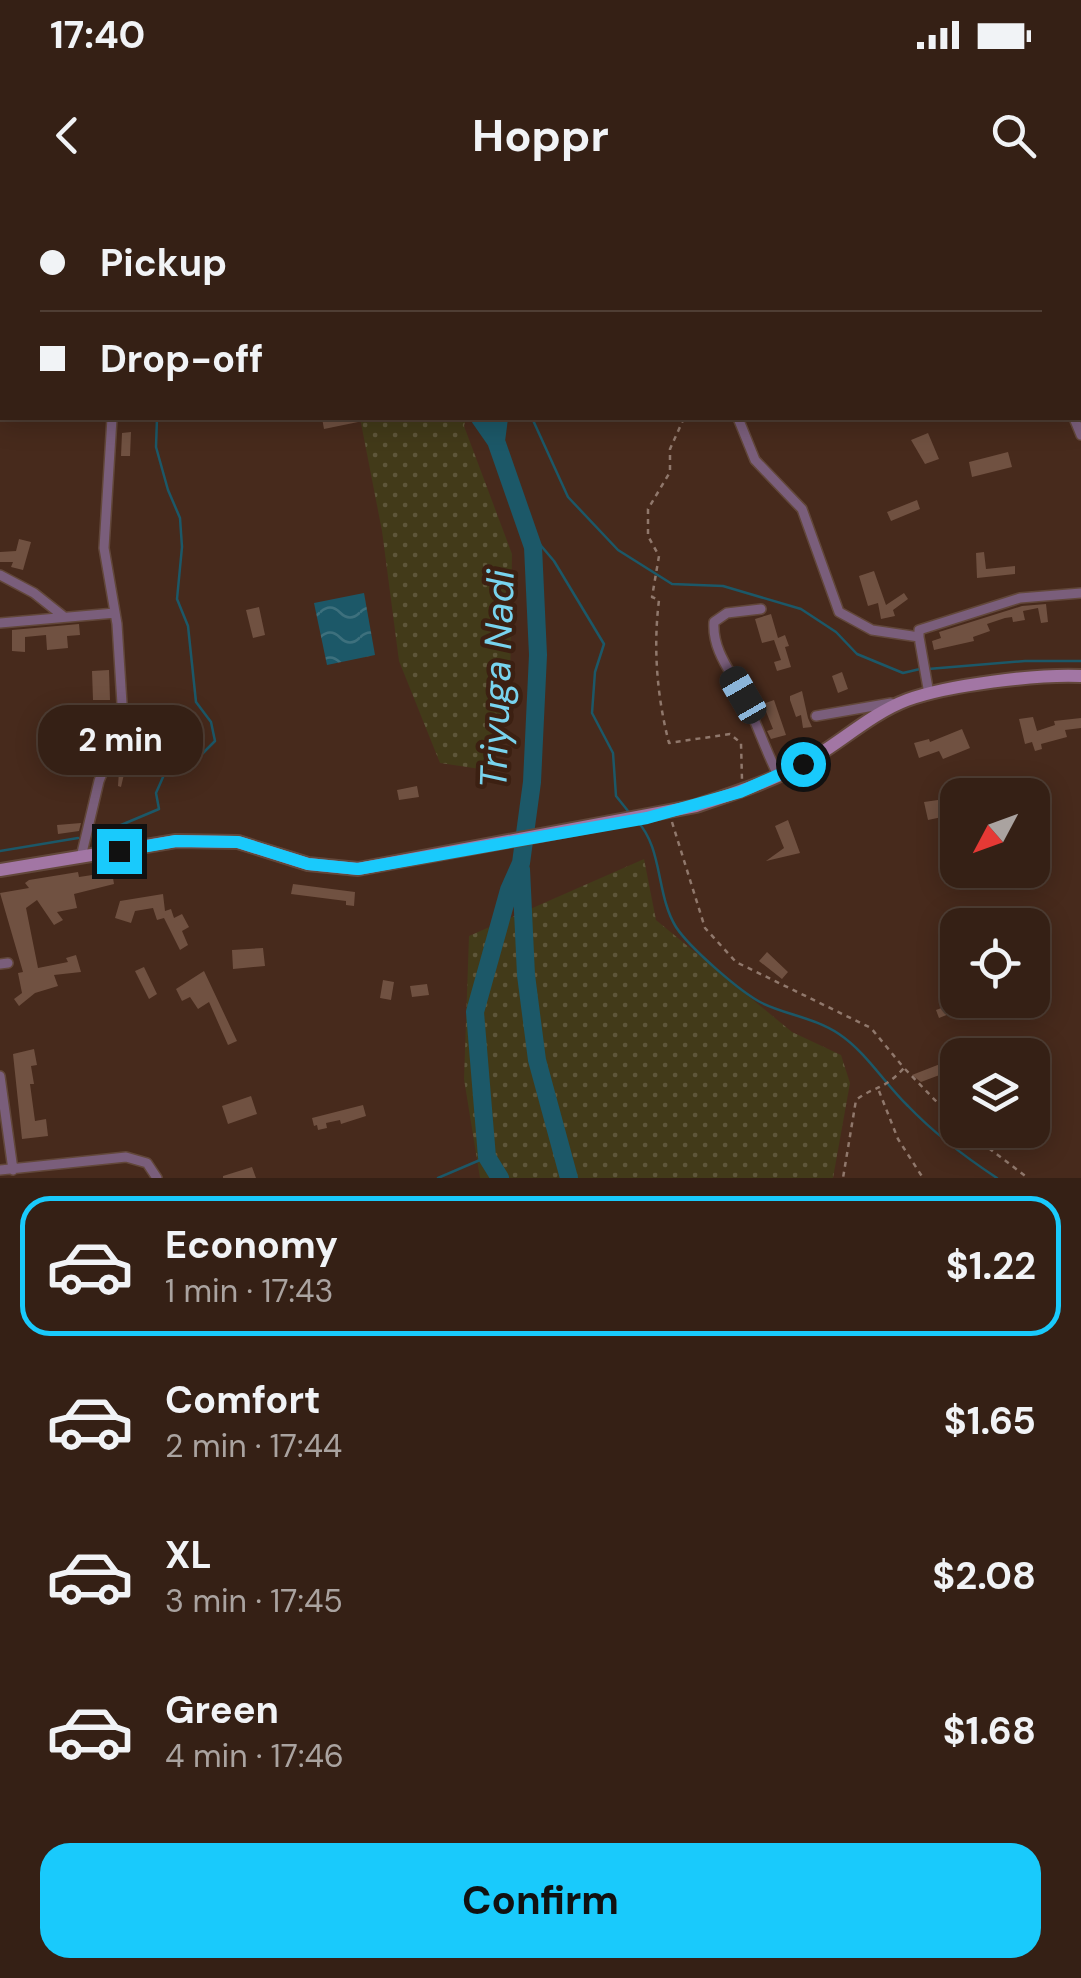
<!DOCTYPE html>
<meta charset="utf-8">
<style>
:root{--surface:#352015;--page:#3d281e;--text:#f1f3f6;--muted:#aaa3a0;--line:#4f3e34;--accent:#19cafc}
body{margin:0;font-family:"DM Sans",sans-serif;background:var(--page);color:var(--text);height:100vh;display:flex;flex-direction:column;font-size:38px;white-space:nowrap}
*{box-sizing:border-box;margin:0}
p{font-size:32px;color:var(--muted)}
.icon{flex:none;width:55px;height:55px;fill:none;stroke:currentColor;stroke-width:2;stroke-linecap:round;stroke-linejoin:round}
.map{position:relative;height:978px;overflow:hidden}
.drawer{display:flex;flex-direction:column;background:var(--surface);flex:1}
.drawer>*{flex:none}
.hud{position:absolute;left:0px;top:0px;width:1082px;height:220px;box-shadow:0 5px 25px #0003,0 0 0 2px var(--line);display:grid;align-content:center;height:220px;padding:0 40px;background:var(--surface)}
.needle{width:65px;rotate:229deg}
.buttons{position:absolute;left:940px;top:578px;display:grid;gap:20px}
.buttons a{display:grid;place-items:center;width:110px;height:110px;border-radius:20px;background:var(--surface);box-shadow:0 5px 25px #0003,0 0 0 2px var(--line);font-size:50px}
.end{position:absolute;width:45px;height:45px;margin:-22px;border:12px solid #19cafc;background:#111;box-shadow:0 0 0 5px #111}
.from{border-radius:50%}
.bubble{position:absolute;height:70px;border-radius:30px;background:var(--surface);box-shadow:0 5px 25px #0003,0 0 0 2px var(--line);font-size:32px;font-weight:700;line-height:70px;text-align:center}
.car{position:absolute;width:30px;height:60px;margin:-30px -15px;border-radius:12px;box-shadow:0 0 8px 2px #0007;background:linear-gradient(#222 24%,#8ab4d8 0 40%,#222 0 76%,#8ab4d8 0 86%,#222 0)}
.hud b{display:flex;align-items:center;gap:35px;height:95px;font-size:38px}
.hud b+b{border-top:2px solid var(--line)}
.hud i{width:25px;height:25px;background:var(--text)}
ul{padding:18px 0 0;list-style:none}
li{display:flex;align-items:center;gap:30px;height:140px;margin:0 20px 15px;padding:0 20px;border:5px solid transparent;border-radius:30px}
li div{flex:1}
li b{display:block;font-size:38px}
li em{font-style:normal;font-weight:700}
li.current{border-color:var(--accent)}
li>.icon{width:90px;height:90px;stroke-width:1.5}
.cta{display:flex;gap:20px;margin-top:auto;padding:20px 40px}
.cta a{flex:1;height:115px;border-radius:30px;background:var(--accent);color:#111;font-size:40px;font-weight:700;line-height:115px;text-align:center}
.status{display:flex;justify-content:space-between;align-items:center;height:70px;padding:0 50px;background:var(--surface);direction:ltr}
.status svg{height:28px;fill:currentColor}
header{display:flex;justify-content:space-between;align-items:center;height:130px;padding:0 40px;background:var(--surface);font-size:45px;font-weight:700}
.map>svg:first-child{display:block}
</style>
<div class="status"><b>17:40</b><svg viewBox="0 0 49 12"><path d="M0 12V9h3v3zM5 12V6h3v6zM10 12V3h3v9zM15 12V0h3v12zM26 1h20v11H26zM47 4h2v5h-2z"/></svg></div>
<header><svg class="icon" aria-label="back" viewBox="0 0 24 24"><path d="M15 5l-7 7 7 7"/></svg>Hoppr<svg class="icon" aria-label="search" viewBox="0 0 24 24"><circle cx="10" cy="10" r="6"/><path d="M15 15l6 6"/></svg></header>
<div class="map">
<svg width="1081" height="978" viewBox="0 0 1081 978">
<defs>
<pattern id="sand-dots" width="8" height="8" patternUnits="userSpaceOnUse" patternTransform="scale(2.5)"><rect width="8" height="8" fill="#423a19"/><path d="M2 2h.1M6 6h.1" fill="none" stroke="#5e563a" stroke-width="1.8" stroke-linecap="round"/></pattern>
<pattern id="water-waves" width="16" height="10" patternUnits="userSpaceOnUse" patternTransform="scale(2.5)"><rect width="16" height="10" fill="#1c5868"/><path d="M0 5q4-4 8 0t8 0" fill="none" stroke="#3d707d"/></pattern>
</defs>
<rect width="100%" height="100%" fill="#472a1c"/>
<!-- sand -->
<path fill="url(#sand-dots)" d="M242,0H515L514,2Z
M360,218H466L464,226L512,354L510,493L480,569L440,563L399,461L382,331Z
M644,659L656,720L792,832L841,855L850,883L833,978H480L464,879L469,736Z"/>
<!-- water -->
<path fill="url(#water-waves)" d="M364,393L375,455L327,465L314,403Z"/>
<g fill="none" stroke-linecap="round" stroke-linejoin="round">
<!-- stream -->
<path stroke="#1c5868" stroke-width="2.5" d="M187,0L188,2
M0,156L2,155
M532,218L568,297L618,350L672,384L723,386L801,409L836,432L857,454L903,473L920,469
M526,328L554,361L604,444L595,472L592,513L613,553L616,596L628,611
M928,469L1025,461H1081
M637,621C663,648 656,695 676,727C689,747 740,792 762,803C787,815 815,818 839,834C866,852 885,884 908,906C935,934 965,957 997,978
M95,636L159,609L156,593L167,568L202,554L215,541L211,522L196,502L188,426L177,399L182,347L180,318L168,290L156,247L157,218
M0,651L78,638
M438,978L487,957"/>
<!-- river -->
<path stroke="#1c5868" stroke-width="18" d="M220,0L221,2
M517,0V2
M480,218L496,241
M499,218L496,241L533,347L538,455L532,582L521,663L509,690L475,812L487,957L500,978
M521,669L526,775L537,860L569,978"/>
</g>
<!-- building -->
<path fill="#705141" d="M322,218H362L363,221L324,229Z
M131,232L130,256H121L122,233Z
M928,233L939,259L925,264L911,240Z
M1008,252L1012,267L972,277L969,262Z
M917,300L920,309L891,321L887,312Z
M19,339L31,342L23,370L11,367L13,362H0V352L16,351Z
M984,352L986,369L1015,366V374L977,378L976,353Z
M874,371L886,405L904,393L908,399L893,410L895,416L881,419L878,403L868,406L859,376Z
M1046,404L1048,422L1041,423L1038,408L1023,411L1025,420L1013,422L1012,417L1005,418L987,424L990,431L973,437L974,441L934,450L932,441L941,438L939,432L1022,406Z
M259,407L265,435L253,438L246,410Z
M771,414L778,438L785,435L789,446L785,447L791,467L777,471L774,462L781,460L774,440L762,443L755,419Z
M79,424L80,435L67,436L68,448L47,450L46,435L25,437V452L12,451V430Z
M109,470L110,500H93L92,471Z
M842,472L848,489L838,493L832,476Z
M802,491L808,518L812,527L803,528L801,515L796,517L790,500V496Z
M774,500L786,535L771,539L767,531L773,529L763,504Z
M1033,517L1037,531L1055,525L1054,521L1081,518V528L1065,530L1067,537L1041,544L1042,549L1035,551L1032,542L1025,544L1019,519Z
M962,529L970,548L943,559L939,551L919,558L914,543L929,539L930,542Z
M140,545L152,562L144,568L129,548Z
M120,556L128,557L121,587L118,586Z
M417,586L419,597L399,600L397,590Z
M938,600L942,617L928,620L924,602Z
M788,620L800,653L766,661L784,648L775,626Z
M81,623L79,631L58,634L57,625Z
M78,672L79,677L112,672L114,684L74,694L77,708L57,712L63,720L54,725L37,700L26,708L38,768L68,762L66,758L76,755L81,772L54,775L58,786L35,793L19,806L14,799L22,793L18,773L23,772L0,693L29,688L25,683L29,680Z
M293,684L355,692L354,706L346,705V701L291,694Z
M163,694L165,711L171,709L174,718L182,714L189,727L182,731L188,745L180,750L164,718L157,720L153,708L135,711L131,723L115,718L120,701Z
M263,748L265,766L233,769L232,750Z
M767,752L788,772L782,779L759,761Z
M144,767L157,794L149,799L135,771Z
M204,771L237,841L228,845L209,802L198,809L190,797L182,801L176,789Z
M383,780L394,782L391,800L380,798Z
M427,784L429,795L412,797L410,786Z
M958,794L959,810L939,818L936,810L947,806V798Z
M995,843L1000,855H966L965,854Z
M34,849L37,865L31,866L34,884H30L35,921L46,919L48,936L22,939L13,854Z
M958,857V868L921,882L912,875Z
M251,896L257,914L228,924L222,906Z
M363,905L366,916L341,924L340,920L326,923L327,928L318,930L317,925L314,926L312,918Z
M252,967L256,978H223V976Z"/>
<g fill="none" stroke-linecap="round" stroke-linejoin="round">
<!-- minor casing -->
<g stroke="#62473a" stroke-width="12">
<path id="minor" d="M978,0L980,2
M99,2L102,0
M168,2L169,0
M0,59L2,58
M738,218L755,260L802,309L839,412L872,430L919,437L929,494
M1074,218L1081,235
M0,375L34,393L63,416
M761,409L727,413L714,422C712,450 731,472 743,495C756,521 765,549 778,575
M0,423L115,413
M919,437V430L1020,398L1081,393
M816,516L891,503
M81,657L99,581L123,520L117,424L104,348L112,218
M0,764L8,763
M0,876L13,970
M0,970L126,957L147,963L157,978"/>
</g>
<!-- secondary casing -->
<g stroke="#62473a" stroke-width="16">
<path id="secondary" d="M0,670L176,641L238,642L308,664L358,669L696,606C732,594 769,582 803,564C838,545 870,514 907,500C948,485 1037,474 1081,476"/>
</g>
<!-- path -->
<path stroke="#90786c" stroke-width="2.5" stroke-dasharray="5 5" stroke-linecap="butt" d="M683,2V0
M684,218L670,249V272L648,309V336L659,356L652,397L659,400C653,448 657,497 669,543L730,534L741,543L742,580
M672,622L705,728L736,762L871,828L904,868C883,891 876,885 856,900L843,978
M905,869L958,924
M879,891L898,939L923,978
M965,930L1028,978"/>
<!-- minor -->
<use href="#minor" stroke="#7a5e7b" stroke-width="9"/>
<!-- secondary -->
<use href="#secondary" stroke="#a276a4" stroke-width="12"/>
</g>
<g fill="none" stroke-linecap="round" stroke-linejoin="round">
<!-- route -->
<path stroke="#19cafc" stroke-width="12" d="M119,651L176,641L238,642L308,664L358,669L647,618L740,592L803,564"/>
</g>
<g text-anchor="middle" stroke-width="9" stroke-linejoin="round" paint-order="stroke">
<!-- water labels -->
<g font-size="38" font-style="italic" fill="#78d3ee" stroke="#3c2012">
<text transform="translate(497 479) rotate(-88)" y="13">Triyuga Nadi</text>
</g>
</g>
</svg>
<div class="buttons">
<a><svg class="needle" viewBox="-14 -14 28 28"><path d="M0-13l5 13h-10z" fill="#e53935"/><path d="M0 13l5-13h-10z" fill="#aaa3a0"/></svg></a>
<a><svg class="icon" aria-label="locate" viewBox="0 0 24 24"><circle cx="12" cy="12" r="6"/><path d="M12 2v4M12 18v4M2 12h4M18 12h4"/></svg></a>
<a><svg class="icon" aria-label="layers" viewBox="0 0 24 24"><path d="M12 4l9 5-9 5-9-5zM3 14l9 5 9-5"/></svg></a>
</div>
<i class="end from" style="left:803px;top:564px"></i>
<i class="end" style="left:119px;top:651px"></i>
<div class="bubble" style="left:38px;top:505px;width:165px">2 min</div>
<i class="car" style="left:743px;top:495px;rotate:330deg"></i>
<div class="hud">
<b><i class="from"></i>Pickup</b>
<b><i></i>Drop-off</b>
</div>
</div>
<section class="drawer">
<ul>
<li class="current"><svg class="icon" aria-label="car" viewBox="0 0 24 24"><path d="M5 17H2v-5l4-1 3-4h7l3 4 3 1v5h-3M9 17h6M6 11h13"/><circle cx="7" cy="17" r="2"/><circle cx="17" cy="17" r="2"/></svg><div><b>Economy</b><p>1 min · 17:43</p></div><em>$1.22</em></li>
<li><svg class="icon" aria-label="car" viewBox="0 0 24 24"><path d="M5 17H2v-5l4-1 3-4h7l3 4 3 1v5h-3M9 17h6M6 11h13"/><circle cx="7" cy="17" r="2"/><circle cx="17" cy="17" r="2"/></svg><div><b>Comfort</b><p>2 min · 17:44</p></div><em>$1.65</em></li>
<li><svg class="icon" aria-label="car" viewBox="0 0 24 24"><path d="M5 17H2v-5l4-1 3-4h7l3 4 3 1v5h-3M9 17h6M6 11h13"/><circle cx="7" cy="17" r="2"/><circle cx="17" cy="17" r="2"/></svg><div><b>XL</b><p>3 min · 17:45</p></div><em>$2.08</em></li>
<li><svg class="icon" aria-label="car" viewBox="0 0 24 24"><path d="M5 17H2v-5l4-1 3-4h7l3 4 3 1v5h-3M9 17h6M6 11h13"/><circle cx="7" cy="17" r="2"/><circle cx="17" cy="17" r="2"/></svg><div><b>Green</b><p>4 min · 17:46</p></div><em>$1.68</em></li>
</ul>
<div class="cta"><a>Confirm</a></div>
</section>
